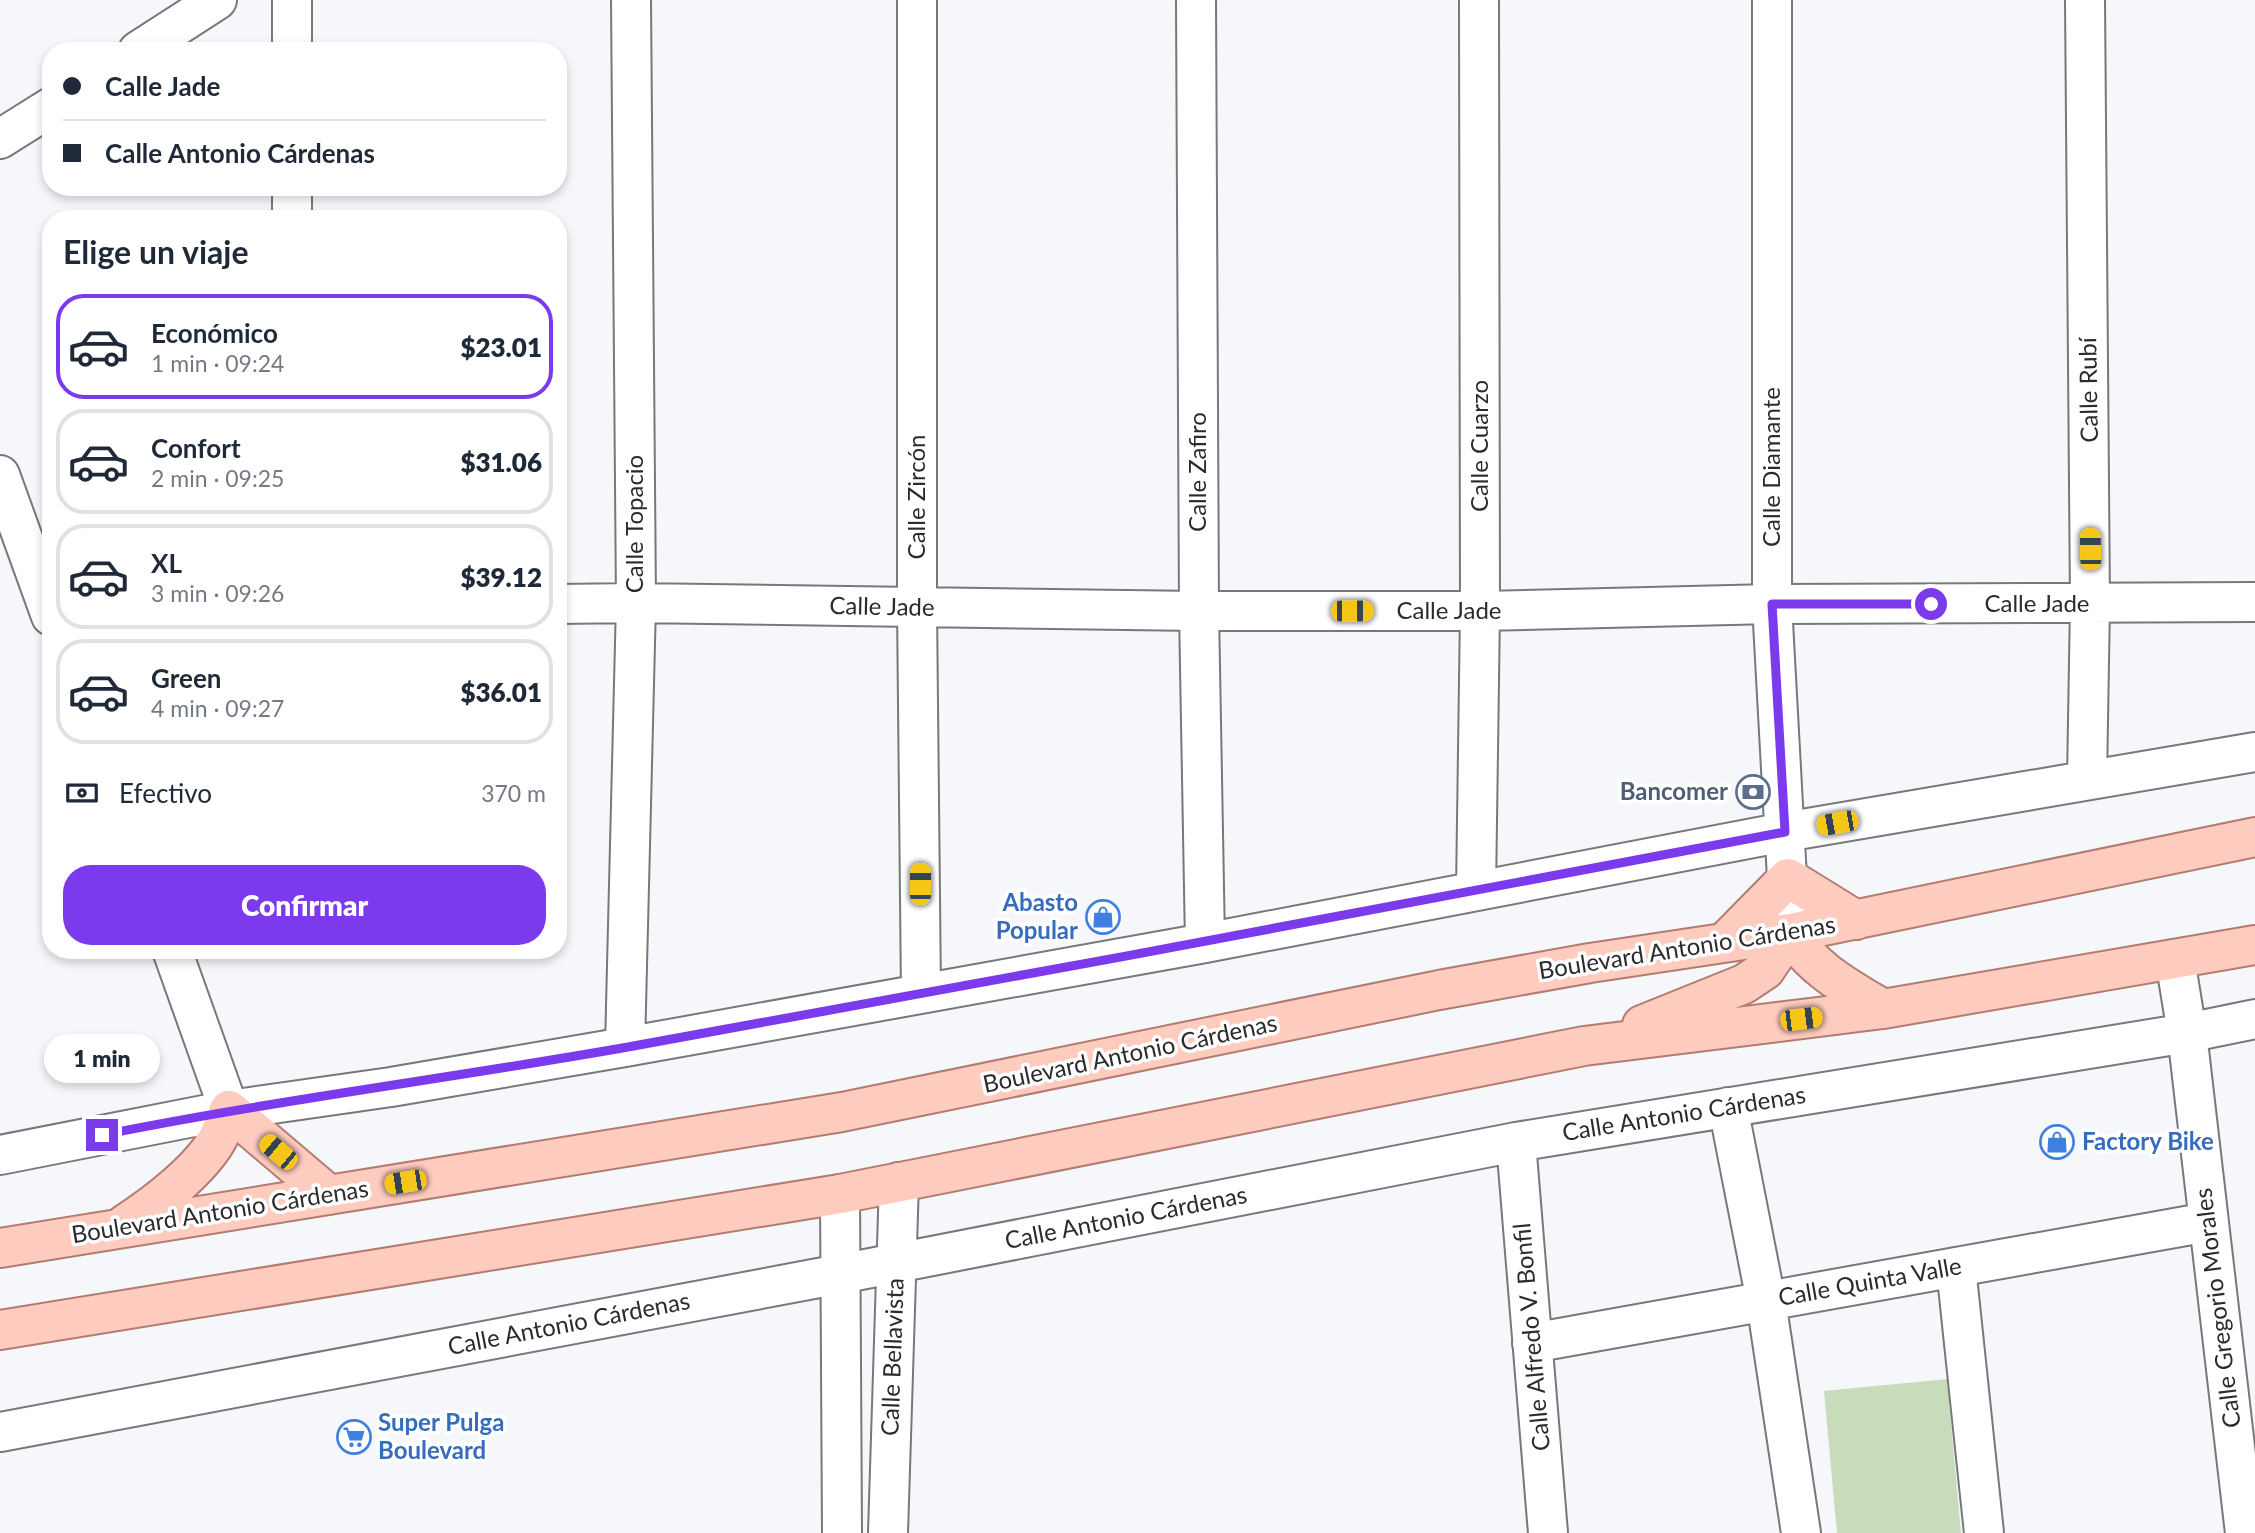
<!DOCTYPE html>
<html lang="es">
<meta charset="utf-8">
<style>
:root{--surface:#fff;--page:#f2f2f3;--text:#1f2937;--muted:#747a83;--line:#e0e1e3;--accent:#7c3aed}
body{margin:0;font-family:Lato,sans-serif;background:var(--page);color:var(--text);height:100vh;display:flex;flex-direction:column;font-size:26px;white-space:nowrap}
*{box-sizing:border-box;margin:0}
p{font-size:23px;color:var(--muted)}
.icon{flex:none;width:38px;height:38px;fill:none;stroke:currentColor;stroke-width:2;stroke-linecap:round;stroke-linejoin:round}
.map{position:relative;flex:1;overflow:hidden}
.sheet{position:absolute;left:42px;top:210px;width:525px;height:749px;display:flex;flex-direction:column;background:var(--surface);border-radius:28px;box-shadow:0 4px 10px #0003}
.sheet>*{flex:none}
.guide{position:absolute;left:42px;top:42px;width:525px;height:154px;border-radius:28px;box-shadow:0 4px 10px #0003;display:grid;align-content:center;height:154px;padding:0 21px;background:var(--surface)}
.end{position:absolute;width:32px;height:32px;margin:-16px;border:9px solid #7c3aed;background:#fff;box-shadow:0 0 0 4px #fff}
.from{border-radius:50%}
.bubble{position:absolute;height:49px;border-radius:24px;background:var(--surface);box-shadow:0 4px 10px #0003;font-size:23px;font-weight:800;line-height:49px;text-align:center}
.car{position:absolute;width:21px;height:42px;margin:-21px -10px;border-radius:9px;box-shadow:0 0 5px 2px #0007;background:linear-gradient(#f5c518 24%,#345 0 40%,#f5c518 0 76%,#345 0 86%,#f5c518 0)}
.guide b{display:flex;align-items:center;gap:24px;height:66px;font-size:26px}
.guide b+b{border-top:2px solid var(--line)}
.guide i{width:18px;height:18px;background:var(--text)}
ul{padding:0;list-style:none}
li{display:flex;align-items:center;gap:21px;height:105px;margin:0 14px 10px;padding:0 7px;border:4px solid var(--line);border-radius:28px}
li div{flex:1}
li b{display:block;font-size:26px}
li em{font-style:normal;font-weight:800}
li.on{border-color:var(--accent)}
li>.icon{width:63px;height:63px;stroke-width:1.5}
h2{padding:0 21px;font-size:32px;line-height:84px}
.pay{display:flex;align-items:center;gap:18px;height:77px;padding:0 21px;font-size:26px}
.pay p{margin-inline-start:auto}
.button{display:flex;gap:14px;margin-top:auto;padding:14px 21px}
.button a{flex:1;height:80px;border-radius:28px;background:var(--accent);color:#fff;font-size:28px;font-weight:800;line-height:80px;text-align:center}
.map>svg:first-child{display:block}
</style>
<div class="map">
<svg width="2255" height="1533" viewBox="0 0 2255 1533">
<rect width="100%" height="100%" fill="#f6f7fb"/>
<!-- park -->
<path fill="#c8dcbc" d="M1947,1379L1961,1533H1837L1824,1391Z"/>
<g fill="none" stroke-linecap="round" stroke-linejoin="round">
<!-- minor casing -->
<g stroke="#77787b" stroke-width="42">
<path id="minor" d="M917,0V607L921,994
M1196,0L1199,611L1205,943
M1772,0V604L1790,933
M2085,0L2090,604L2087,780
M138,51L217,0
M292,51V0
M0,139L51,107
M292,219V187
M0,475L51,616
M558,604L636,603L1199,611H1480L1772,604L2255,602
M1476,891L1480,611L1479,0
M172,950L229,1110
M2175,959L2187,1033L2245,1533
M625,1047L636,603L631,0
M1728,1107L1766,1301L1801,1533
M1516,1142L1548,1533
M0,1155L229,1110L391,1087L625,1047L1205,943L1785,832L2255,752
M840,1194L842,1533
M1956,1267L1984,1533
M1532,1343L2208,1222
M0,1432L840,1274L1516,1142L2187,1033L2255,1019
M888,1533L899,1182"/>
</g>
<!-- major casing -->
<g stroke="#b37c70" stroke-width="42">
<path id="major" d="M1790,933C1812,969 1848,988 1883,1009
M1724,943L1788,878L1856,920
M1642,1025L1744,984L1765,970L1790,933
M125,1224C155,1205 203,1168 219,1136C223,1128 226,1119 229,1110L329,1195
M0,1248L842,1112L1439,990L1590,963L1790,933L2255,837
M0,1330L840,1194L1584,1046L1883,1009L2255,945"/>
</g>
<!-- minor -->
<use href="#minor" stroke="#fff" stroke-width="38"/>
<!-- major -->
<use href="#major" stroke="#fecbbf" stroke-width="38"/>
</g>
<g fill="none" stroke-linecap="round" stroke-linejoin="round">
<!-- route -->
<path stroke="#7c3aed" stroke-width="9" d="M102,1135C276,1100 453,1078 628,1047C1014,978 1400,905 1785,832L1772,604H1931"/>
</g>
<!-- icons -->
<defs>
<g id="bank-ring" transform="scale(1.75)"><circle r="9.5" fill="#fff" stroke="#5c6f8a" stroke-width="1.5"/><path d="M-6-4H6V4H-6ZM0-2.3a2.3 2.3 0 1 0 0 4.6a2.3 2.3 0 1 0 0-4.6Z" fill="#5c6f8a"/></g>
<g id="shop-ring" transform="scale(1.75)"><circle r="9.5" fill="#fff" stroke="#3f7fe0" stroke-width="1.5"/><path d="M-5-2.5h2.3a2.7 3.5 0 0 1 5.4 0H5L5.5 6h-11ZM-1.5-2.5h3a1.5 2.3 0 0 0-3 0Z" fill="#3f7fe0"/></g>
<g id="supermarket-ring" transform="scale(1.75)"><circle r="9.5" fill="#fff" stroke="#3f7fe0" stroke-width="1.5"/><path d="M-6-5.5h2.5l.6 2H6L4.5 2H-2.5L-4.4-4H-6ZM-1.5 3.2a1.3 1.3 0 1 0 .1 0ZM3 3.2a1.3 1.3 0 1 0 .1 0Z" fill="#3f7fe0"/></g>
</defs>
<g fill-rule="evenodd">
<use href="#bank-ring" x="1753" y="792"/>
<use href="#shop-ring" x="1103" y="917"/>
<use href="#shop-ring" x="2057" y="1142"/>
<use href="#supermarket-ring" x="354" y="1437"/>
</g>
<g text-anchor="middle" stroke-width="7" stroke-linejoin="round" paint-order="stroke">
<!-- street labels -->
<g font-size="24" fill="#2a2b2c" stroke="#fff">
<text transform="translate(2089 390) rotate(-91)" y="8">Calle Rubí</text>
<text transform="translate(1480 446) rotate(-90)" y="8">Calle Cuarzo</text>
<text transform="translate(1772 467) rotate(-90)" y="8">Calle Diamante</text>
<text transform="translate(1198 472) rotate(-90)" y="8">Calle Zafiro</text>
<text transform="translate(917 497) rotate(-90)" y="8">Calle Zircón</text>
<text transform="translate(635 524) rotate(-90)" y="8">Calle Topacio</text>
<text x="2037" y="612">Calle Jade</text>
<text transform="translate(882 607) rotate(1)" y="8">Calle Jade</text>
<text x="1449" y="619">Calle Jade</text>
<text transform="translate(1687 948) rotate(-9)" y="8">Boulevard Antonio Cárdenas</text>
<text transform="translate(1130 1054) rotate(-12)" y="8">Boulevard Antonio Cárdenas</text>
<text transform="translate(1684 1114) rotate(-9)" y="8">Calle Antonio Cárdenas</text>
<text transform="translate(220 1212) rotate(-9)" y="8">Boulevard Antonio Cárdenas</text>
<text transform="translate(1126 1218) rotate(-11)" y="8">Calle Antonio Cárdenas</text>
<text transform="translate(1870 1282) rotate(-10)" y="8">Calle Quinta Valle</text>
<text transform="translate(2218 1308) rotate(-97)" y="8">Calle Gregorio Morales</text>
<text transform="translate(569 1324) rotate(-11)" y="8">Calle Antonio Cárdenas</text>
<text transform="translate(1532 1337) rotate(-95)" y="8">Calle Alfredo V. Bonfil</text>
<text transform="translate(893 1357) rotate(-88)" y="8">Calle Bellavista</text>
</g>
<!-- service labels -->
<g font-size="24" font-weight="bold" fill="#4e5e75" stroke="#fff" text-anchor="end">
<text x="1728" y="800">Bancomer</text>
</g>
<!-- shop labels -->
<g font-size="24" font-weight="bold" fill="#366cbe" stroke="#fff" text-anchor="start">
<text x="1078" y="911" text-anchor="end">Abasto<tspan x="1078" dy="28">Popular</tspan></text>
<text x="2082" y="1150">Factory Bike</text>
<text x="378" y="1431">Super Pulga<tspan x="378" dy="28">Boulevard</tspan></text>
</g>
</g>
</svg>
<i class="end from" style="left:1931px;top:604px"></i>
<i class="end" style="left:102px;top:1135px"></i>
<div class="bubble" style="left:44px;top:1034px;width:116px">1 min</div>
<i class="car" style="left:2090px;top:549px;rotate:359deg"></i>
<i class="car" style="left:1352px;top:611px;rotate:90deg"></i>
<i class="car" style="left:1837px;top:823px;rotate:260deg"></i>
<i class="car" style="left:920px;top:884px;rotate:0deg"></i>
<i class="car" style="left:1801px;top:1019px;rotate:83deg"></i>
<i class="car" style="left:278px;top:1152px;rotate:310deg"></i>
<i class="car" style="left:405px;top:1182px;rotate:261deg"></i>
<div class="guide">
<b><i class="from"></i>Calle Jade</b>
<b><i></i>Calle Antonio Cárdenas</b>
</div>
<section class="sheet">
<h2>Elige un viaje</h2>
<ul>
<li class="on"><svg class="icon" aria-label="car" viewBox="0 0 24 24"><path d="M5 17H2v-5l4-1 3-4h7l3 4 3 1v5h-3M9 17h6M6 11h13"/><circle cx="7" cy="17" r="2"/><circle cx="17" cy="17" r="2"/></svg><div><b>Económico</b><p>1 min · 09:24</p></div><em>$23.01</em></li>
<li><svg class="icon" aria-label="car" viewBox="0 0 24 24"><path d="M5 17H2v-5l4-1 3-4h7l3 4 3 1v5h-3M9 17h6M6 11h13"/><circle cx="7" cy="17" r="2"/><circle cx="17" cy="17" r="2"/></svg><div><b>Confort</b><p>2 min · 09:25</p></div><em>$31.06</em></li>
<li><svg class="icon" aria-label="car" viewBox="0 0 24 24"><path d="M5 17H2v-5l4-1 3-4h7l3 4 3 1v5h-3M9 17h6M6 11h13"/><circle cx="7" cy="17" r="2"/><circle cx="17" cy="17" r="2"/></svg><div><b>XL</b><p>3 min · 09:26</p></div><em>$39.12</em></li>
<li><svg class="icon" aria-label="car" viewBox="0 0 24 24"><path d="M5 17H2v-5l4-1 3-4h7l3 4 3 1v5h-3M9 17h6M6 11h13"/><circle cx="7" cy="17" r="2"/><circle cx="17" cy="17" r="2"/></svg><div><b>Green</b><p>4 min · 09:27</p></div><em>$36.01</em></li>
</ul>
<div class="pay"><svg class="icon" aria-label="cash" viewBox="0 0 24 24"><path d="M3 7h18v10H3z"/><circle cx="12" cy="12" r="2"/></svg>Efectivo<p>370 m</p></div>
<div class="button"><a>Confirmar</a></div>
</section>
</div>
